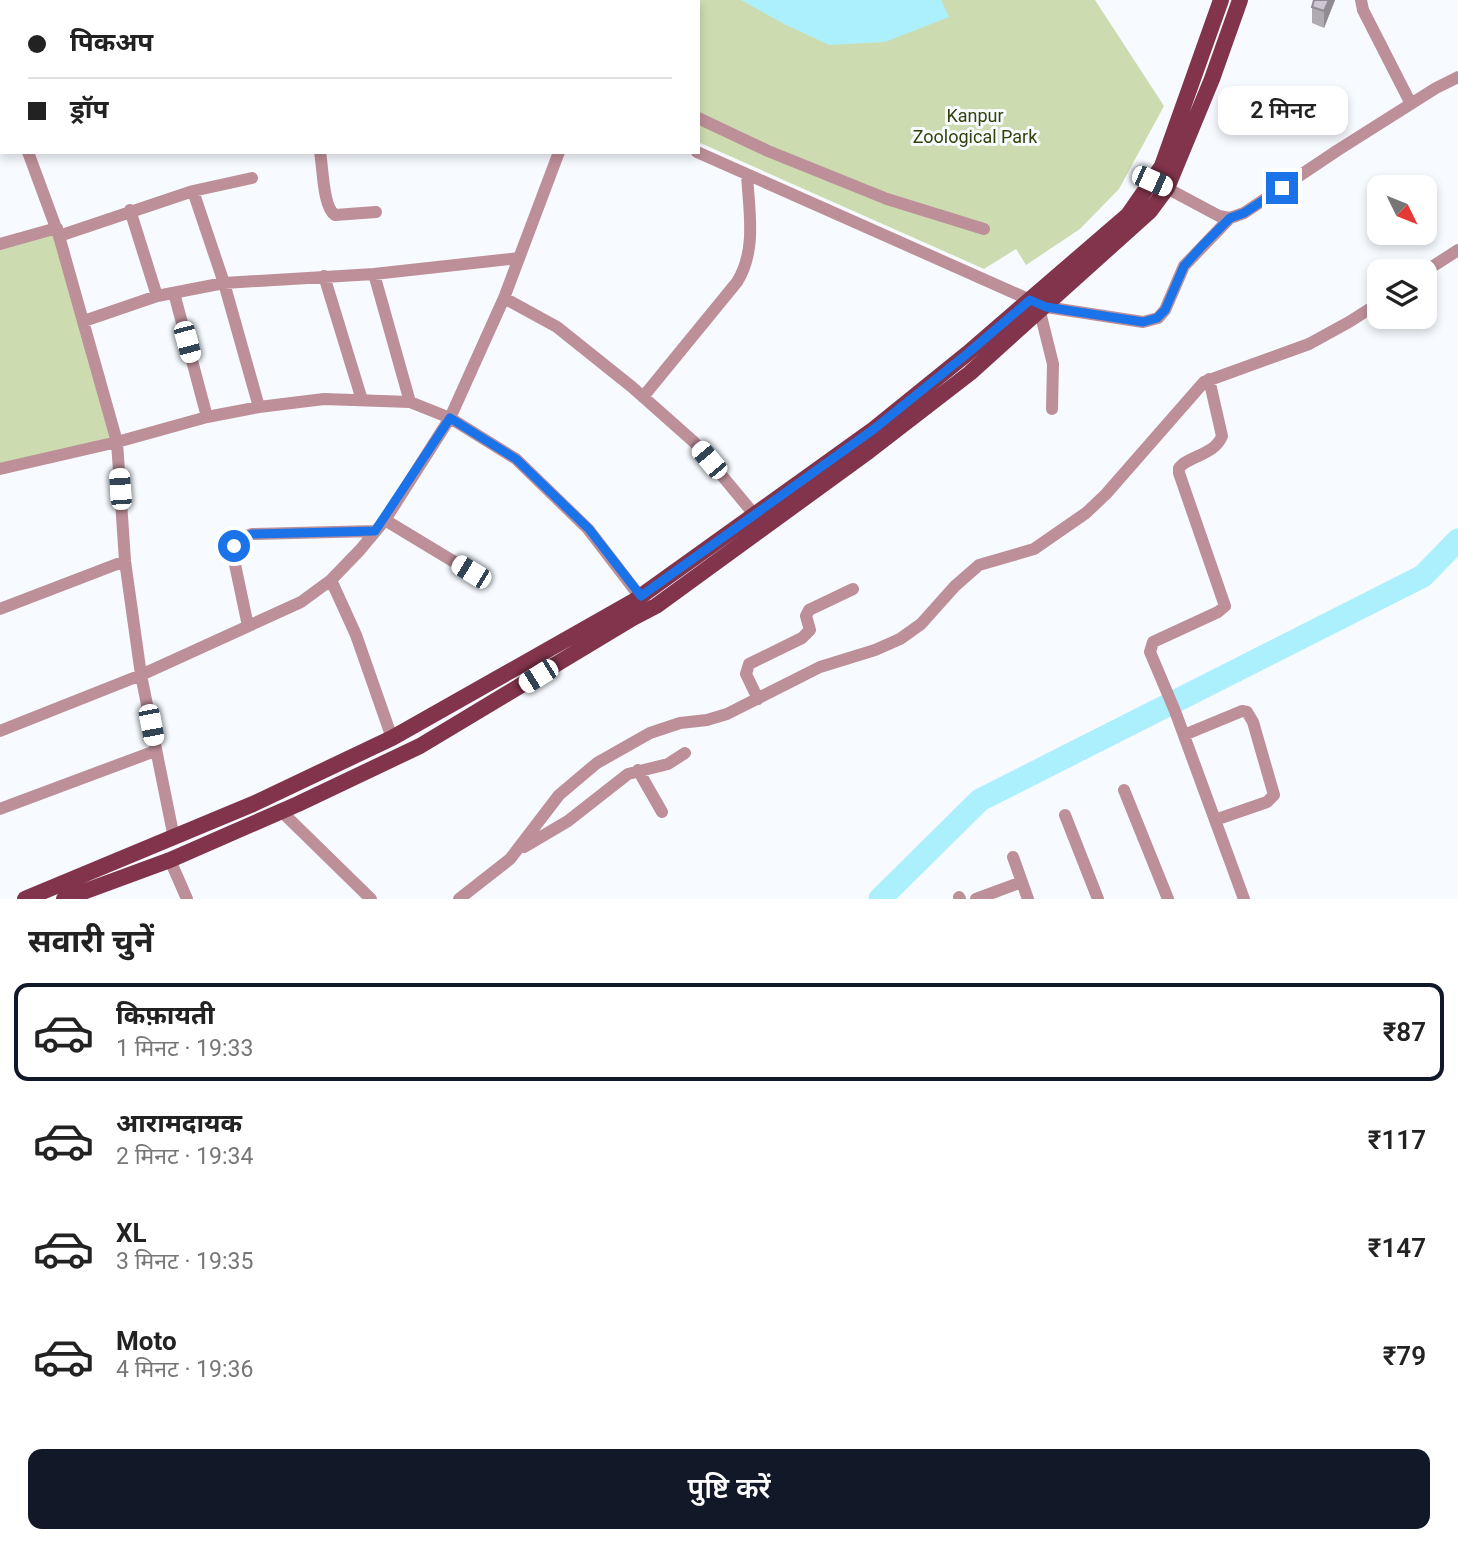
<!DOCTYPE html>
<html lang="hi">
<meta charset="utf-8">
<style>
:root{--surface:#fff;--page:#f2f2f2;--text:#222;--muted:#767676;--line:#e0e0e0;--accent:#111827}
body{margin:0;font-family:Roboto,"Noto Sans Devanagari",sans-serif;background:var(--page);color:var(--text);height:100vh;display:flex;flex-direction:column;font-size:26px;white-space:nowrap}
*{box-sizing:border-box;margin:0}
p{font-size:23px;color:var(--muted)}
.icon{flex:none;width:38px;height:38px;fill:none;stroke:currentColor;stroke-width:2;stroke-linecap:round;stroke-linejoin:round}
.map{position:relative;height:899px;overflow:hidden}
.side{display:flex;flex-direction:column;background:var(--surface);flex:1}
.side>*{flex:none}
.hud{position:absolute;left:0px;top:0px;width:700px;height:154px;box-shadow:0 4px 10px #0003;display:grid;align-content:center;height:154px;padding:0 28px;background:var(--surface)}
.needle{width:46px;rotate:133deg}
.tools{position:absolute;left:1367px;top:175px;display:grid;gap:14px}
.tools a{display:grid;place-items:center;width:70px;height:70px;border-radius:14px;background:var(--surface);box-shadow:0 4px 10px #0003;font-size:35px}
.end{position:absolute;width:32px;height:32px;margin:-16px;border:9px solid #1a73e8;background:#fff;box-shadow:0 0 0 4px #fff}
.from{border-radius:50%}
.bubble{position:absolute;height:49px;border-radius:14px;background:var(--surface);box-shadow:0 4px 10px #0003;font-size:23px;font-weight:600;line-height:49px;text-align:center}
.car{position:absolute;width:21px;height:42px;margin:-21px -10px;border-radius:9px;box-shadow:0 0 5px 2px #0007;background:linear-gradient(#fff 24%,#345 0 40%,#fff 0 76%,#345 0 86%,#fff 0)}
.hud b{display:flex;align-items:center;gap:24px;height:66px;font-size:26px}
.hud b+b{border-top:2px solid var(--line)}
.hud i{width:18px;height:18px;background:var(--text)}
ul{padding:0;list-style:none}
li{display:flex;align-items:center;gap:21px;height:98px;margin:0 14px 10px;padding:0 14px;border:4px solid transparent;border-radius:14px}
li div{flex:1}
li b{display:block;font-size:26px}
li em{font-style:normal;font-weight:600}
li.current{border-color:var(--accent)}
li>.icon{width:63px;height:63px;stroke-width:1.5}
h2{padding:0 28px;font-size:32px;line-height:84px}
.action{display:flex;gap:14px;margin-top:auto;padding:14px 28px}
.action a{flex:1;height:80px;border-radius:14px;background:var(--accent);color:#fff;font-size:28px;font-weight:600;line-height:80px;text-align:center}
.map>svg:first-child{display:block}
</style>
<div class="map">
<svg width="1458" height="899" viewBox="0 0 1458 899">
<rect width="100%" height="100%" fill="#f7fbff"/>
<!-- green -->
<path fill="#cddcb0" d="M585,0H1095L1164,106L1119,189L1080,229L1026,265L1016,249L984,269L698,142V2H584Z
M57,226L117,440L0,474V242Z"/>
<!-- water -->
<path fill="#aceffd" d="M741,0H941L949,17L885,42L829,45L784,24Z"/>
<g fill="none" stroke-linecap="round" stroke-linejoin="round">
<!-- river -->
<path stroke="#aceffd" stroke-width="23" d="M880,899L980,800L1423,576L1458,540"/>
<!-- minor -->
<path stroke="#bd8f99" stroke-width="12" d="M383,0L387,2
M1361,0L1363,10L1411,104
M112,2L115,0
M0,66L2,65
M0,80L2,85
M698,118L768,151L887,199L984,229
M28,152L59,236L117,442L125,561L141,675L174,838
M320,152C323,169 323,207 335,215L376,212
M697,152L1046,307L1143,322L1158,318L1165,310L1184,266L1230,218
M1161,185L1219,216L1230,218L1244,213L1338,150L1436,88L1458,77
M193,191L224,283L259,407
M130,210L157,296
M59,236L193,191L252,178
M0,244L57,228
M1424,272L1458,250
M374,274L410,402
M324,276L362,400
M174,293L207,417
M504,298L557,327L632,387L694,442L758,519
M1040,312L1053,364L1052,409
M84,321L157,296L224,283L374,274L519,258
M1209,379L1222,436C1216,452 1196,455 1183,464L1179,468V473L1225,606L1218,612L1153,642L1150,652L1175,711L1244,899
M643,397L737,282C757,250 749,211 747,175
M0,469L117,442L207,417L259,407L324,399L410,402L450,418L516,459L588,529L644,602
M385,520L471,572
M331,580L356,635L392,738
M0,609L125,561
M248,626L233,555C235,542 240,538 252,534L375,531
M758,699L746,674L749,664L802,638L810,630L806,616L809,610L853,589
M0,731L141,675L301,602L331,580L360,550L385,520L450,418L504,298L559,152
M1184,735L1242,711L1247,712L1253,722L1274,795L1267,802L1215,820
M638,770L662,812
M1124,790L1168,899
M0,809L155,751
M281,811L371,899
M1065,815L1098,899
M524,847L568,821L628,774L668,764L685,753
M1013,857L1028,899
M170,860L187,899
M959,897L960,899
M459,899L510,859L559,795L597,763L650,733L680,723L707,720L727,714L820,667L875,650L900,639L921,624L955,586L979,565L1034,549L1086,513L1106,494L1204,382L1309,344L1349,322L1379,303
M976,899L1022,882"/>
<!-- major -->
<path stroke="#81344b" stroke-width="16" d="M25,899L253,804L392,738L634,601L874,429L968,353L1128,215L1162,166L1221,0
M64,899L170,860L298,804L420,746L633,618L656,606L869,451L970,373L1150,211L1167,188L1212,79L1240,0"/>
</g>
<!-- wall -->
<path fill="#b0aab3" d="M1314,0H1335L1324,28L1312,23V7Z"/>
<!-- shaded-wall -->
<path fill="#908b92" d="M1329,0H1335L1324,28V11Z"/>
<!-- building -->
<path fill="#cdc6d0" stroke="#908b92" stroke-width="2" d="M1314,0H1329L1324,11L1312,7Z"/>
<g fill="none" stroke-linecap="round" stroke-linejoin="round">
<!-- route -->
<path stroke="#1a73e8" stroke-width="9" d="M234,546L243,537L252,534L375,531L450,418L516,459L589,529L641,596L874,429L968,353L1030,300L1046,307L1143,322L1157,318L1165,310L1184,266L1202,246L1230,218L1244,213L1282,188"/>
</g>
<g text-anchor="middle" stroke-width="6" stroke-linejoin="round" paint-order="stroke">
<!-- park labels -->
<g font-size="18" fill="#334109" stroke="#f7fbff">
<text x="975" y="122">Kanpur<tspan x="975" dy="21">Zoological Park</tspan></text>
</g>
</g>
</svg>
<div class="tools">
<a><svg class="needle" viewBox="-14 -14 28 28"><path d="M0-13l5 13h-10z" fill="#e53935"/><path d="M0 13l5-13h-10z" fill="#767676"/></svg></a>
<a><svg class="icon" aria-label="layers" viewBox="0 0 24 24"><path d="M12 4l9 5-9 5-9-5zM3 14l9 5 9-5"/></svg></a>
</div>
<i class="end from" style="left:234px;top:546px"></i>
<i class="end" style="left:1282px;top:188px"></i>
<div class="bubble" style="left:1218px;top:86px;width:130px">2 मिनट</div>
<i class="car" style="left:1152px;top:181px;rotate:114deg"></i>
<i class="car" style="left:187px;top:342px;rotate:165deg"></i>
<i class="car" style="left:709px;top:460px;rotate:320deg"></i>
<i class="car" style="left:120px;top:489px;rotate:356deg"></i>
<i class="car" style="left:471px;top:572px;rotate:301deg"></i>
<i class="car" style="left:538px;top:676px;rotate:238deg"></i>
<i class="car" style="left:151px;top:725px;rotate:169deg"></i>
<div class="hud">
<b><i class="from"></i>पिकअप</b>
<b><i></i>ड्रॉप</b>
</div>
</div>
<section class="side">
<h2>सवारी चुनें</h2>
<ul>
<li class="current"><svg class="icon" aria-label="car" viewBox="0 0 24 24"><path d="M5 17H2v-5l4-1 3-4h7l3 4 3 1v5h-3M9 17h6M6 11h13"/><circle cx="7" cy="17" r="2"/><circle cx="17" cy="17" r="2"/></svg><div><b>किफ़ायती</b><p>1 मिनट · 19:33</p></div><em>₹87</em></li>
<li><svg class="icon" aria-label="car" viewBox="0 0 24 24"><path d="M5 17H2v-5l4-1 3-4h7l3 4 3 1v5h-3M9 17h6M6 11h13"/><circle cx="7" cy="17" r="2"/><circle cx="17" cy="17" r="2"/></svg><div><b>आरामदायक</b><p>2 मिनट · 19:34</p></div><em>₹117</em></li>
<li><svg class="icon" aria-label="car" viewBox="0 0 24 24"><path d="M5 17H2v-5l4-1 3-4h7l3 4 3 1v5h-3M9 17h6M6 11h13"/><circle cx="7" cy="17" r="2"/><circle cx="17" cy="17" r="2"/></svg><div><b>XL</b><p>3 मिनट · 19:35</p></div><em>₹147</em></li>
<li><svg class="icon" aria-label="car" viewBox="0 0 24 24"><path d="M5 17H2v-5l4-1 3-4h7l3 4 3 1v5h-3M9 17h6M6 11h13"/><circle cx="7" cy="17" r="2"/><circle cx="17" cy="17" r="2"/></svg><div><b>Moto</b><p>4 मिनट · 19:36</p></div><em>₹79</em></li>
</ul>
<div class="action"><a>पुष्टि करें</a></div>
</section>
